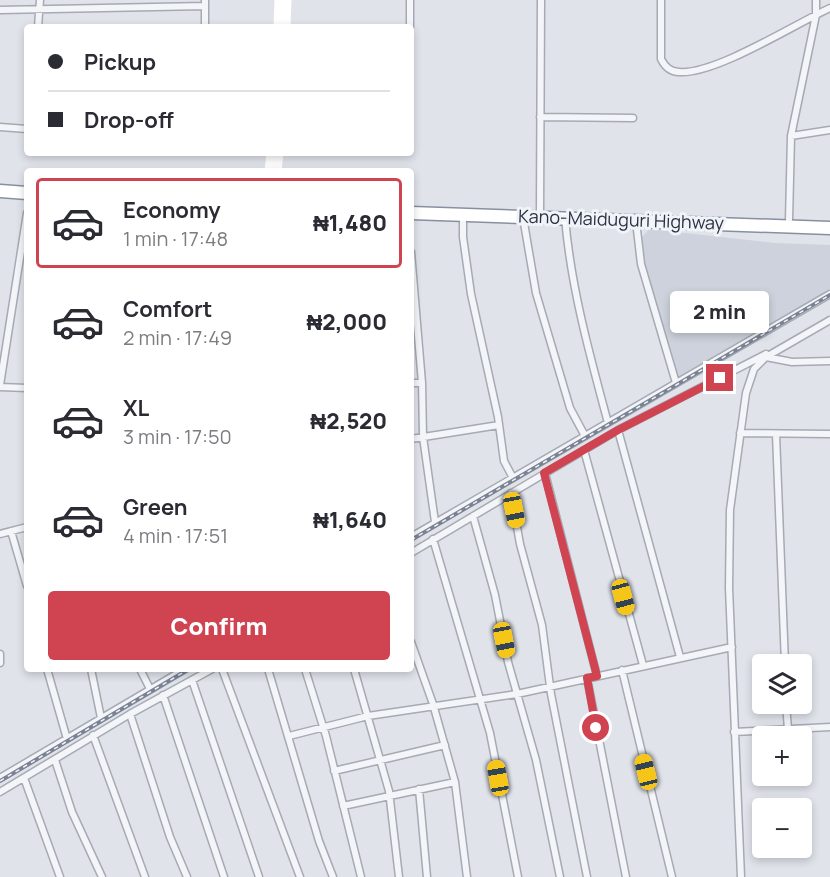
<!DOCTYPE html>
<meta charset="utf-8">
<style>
:root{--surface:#fff;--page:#f7f7f7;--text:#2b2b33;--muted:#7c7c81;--line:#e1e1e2;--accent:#d04351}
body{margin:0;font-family:Manrope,sans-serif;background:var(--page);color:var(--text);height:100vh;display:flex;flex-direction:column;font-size:22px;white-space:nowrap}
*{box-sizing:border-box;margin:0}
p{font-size:20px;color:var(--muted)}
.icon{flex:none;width:33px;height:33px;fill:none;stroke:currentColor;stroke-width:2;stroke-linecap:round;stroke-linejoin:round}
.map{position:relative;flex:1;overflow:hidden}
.drawer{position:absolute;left:24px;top:168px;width:390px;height:504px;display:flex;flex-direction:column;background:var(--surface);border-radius:6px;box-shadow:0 3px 9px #0003}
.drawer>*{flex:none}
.hud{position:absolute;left:24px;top:24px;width:390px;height:132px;border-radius:6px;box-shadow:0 3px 9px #0003;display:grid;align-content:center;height:132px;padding:0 24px;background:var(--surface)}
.tools{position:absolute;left:752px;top:654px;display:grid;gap:12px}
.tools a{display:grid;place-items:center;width:60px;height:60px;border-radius:6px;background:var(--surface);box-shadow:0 3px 9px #0003;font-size:30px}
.end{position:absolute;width:27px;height:27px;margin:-14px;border:8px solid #d04351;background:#fff;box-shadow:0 0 0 3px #fff}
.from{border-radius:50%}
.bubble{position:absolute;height:42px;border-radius:6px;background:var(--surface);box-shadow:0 3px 9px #0003;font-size:20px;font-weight:800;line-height:42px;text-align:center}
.car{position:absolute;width:18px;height:36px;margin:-18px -9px;border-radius:8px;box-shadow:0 0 4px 2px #0007;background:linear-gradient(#f5c518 24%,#345 0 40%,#f5c518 0 76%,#345 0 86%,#f5c518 0)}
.hud b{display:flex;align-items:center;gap:21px;height:57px;font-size:22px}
.hud b+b{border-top:2px solid var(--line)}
.hud i{width:15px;height:15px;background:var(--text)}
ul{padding:10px 0 0;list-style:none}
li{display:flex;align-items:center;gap:18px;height:90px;margin:0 12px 9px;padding:0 12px;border:3px solid transparent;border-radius:6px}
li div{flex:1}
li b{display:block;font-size:22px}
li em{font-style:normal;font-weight:800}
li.selected{border-color:var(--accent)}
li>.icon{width:54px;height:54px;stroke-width:1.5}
.button{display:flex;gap:12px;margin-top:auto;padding:12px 24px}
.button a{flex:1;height:69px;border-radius:6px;background:var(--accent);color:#fff;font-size:24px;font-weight:800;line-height:69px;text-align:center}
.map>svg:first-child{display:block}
</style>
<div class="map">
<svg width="830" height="877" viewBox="0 0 830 877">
<rect width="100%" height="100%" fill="#e0e3ea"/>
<!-- built -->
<path fill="#ced2dc" d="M649,229L775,243L830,245V289L676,383L638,242Z"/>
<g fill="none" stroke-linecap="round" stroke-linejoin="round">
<!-- street casing -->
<g stroke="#a5aab4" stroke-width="9">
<path id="street" d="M205,0V27
M410,0V27
M661,0V59C665,67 670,72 679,72C715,75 795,24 830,8
M0,10L205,6
M38,27L40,0
M540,117L633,118
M0,127L27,129
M791,136L830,130
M540,212L541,0
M463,215V237L471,294L498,417L504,461L513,478
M523,217L536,293L570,408L585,436
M565,218C571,288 590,356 608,423
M789,220L791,136L816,15V0
M636,221L641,264L676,383
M411,252L422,383L423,437L435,522
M766,357L792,362L830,361
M411,383H422
M0,385L27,213
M0,387L27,388
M618,430L680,657
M740,433L830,434
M776,434L785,664
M411,439L499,425
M584,450L643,665
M545,473L597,676
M511,493L520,544L542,625L551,694L587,877
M473,516L495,595L508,662L536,760L560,877
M11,531L27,586
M0,534L27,527
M411,537L830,294
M433,539L490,733L518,877
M411,553L618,430L766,354
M411,642L433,704L455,782L467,877
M0,654V663
M47,669L67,739
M91,669L101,718
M140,669L150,689
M222,669L300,877
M268,669L319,841L333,877
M305,669L326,736L361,877
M354,669L389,791L399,877
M622,670L672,877
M587,678L626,877
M192,680L259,877
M163,695L224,877
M786,704L788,729
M130,714L170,837L187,877
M734,732L830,727
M93,735L145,877
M289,736L368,716L517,694L732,647
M55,760L72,812L102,877
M334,771L445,745
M0,778L185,669
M24,778L60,877
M419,789L427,877
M0,792L130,714L212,669
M343,806L455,782
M741,877L729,588L730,510L746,393L754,369L766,357L830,320"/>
</g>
<!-- highway casing -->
<g stroke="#8790a0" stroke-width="15">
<path id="highway" d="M0,191L27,193
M411,213L830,228"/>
</g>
<!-- street -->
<use href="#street" stroke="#f3f5f8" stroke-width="6"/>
<!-- secondary -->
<path stroke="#fff" stroke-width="9" d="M278,27L279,0
M286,27L287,0
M269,171L271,153
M277,171L279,153"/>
<!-- highway -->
<use href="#highway" stroke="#fff" stroke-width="12"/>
<!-- rail casing -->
<g stroke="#7a8293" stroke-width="4">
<path id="rail" d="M411,540L830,295
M0,781L189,669"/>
</g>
<!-- rail -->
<use href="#rail" stroke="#f0f3f7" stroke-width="1.5" stroke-dasharray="4.5" stroke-linecap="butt"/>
</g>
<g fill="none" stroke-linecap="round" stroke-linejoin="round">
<!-- route -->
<path stroke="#d04351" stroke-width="8" d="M596,728L587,678L597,676L544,473L618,430L720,378"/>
</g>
<g text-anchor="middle" stroke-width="6" stroke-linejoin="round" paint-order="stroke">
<!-- street labels -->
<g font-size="18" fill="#293041" stroke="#f0f3f7">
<text transform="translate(621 220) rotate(2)" y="6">Kano-Maiduguri Highway</text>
</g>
</g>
</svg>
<div class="tools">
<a><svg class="icon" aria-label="layers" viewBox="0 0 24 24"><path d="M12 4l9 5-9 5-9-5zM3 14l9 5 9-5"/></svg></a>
<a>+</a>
<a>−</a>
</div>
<i class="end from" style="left:596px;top:728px"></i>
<i class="end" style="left:720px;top:378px"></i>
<div class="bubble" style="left:670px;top:291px;width:99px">2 min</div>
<i class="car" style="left:514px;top:510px;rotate:169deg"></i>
<i class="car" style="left:623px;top:597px;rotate:165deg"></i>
<i class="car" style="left:504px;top:640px;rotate:169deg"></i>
<i class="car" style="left:646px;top:772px;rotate:346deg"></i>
<i class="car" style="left:498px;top:778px;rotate:350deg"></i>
<div class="hud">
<b><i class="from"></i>Pickup</b>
<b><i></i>Drop-off</b>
</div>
<section class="drawer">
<ul>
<li class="selected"><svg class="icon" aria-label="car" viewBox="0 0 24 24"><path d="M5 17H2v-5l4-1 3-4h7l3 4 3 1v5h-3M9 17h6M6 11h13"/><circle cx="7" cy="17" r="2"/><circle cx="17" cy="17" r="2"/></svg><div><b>Economy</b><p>1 min · 17:48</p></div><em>₦1,480</em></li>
<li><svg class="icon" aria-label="car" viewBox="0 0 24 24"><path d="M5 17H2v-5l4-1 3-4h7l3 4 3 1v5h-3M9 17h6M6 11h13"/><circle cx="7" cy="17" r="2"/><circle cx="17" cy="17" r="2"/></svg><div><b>Comfort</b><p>2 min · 17:49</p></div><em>₦2,000</em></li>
<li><svg class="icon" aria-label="car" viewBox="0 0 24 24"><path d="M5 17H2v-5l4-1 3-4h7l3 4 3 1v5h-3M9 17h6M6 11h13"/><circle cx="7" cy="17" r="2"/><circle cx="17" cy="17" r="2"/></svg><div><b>XL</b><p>3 min · 17:50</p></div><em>₦2,520</em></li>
<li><svg class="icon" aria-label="car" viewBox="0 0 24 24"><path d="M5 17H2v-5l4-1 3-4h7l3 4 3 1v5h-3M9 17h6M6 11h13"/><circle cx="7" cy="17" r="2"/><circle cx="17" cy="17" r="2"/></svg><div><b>Green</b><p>4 min · 17:51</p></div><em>₦1,640</em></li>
</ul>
<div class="button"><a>Confirm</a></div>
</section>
</div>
